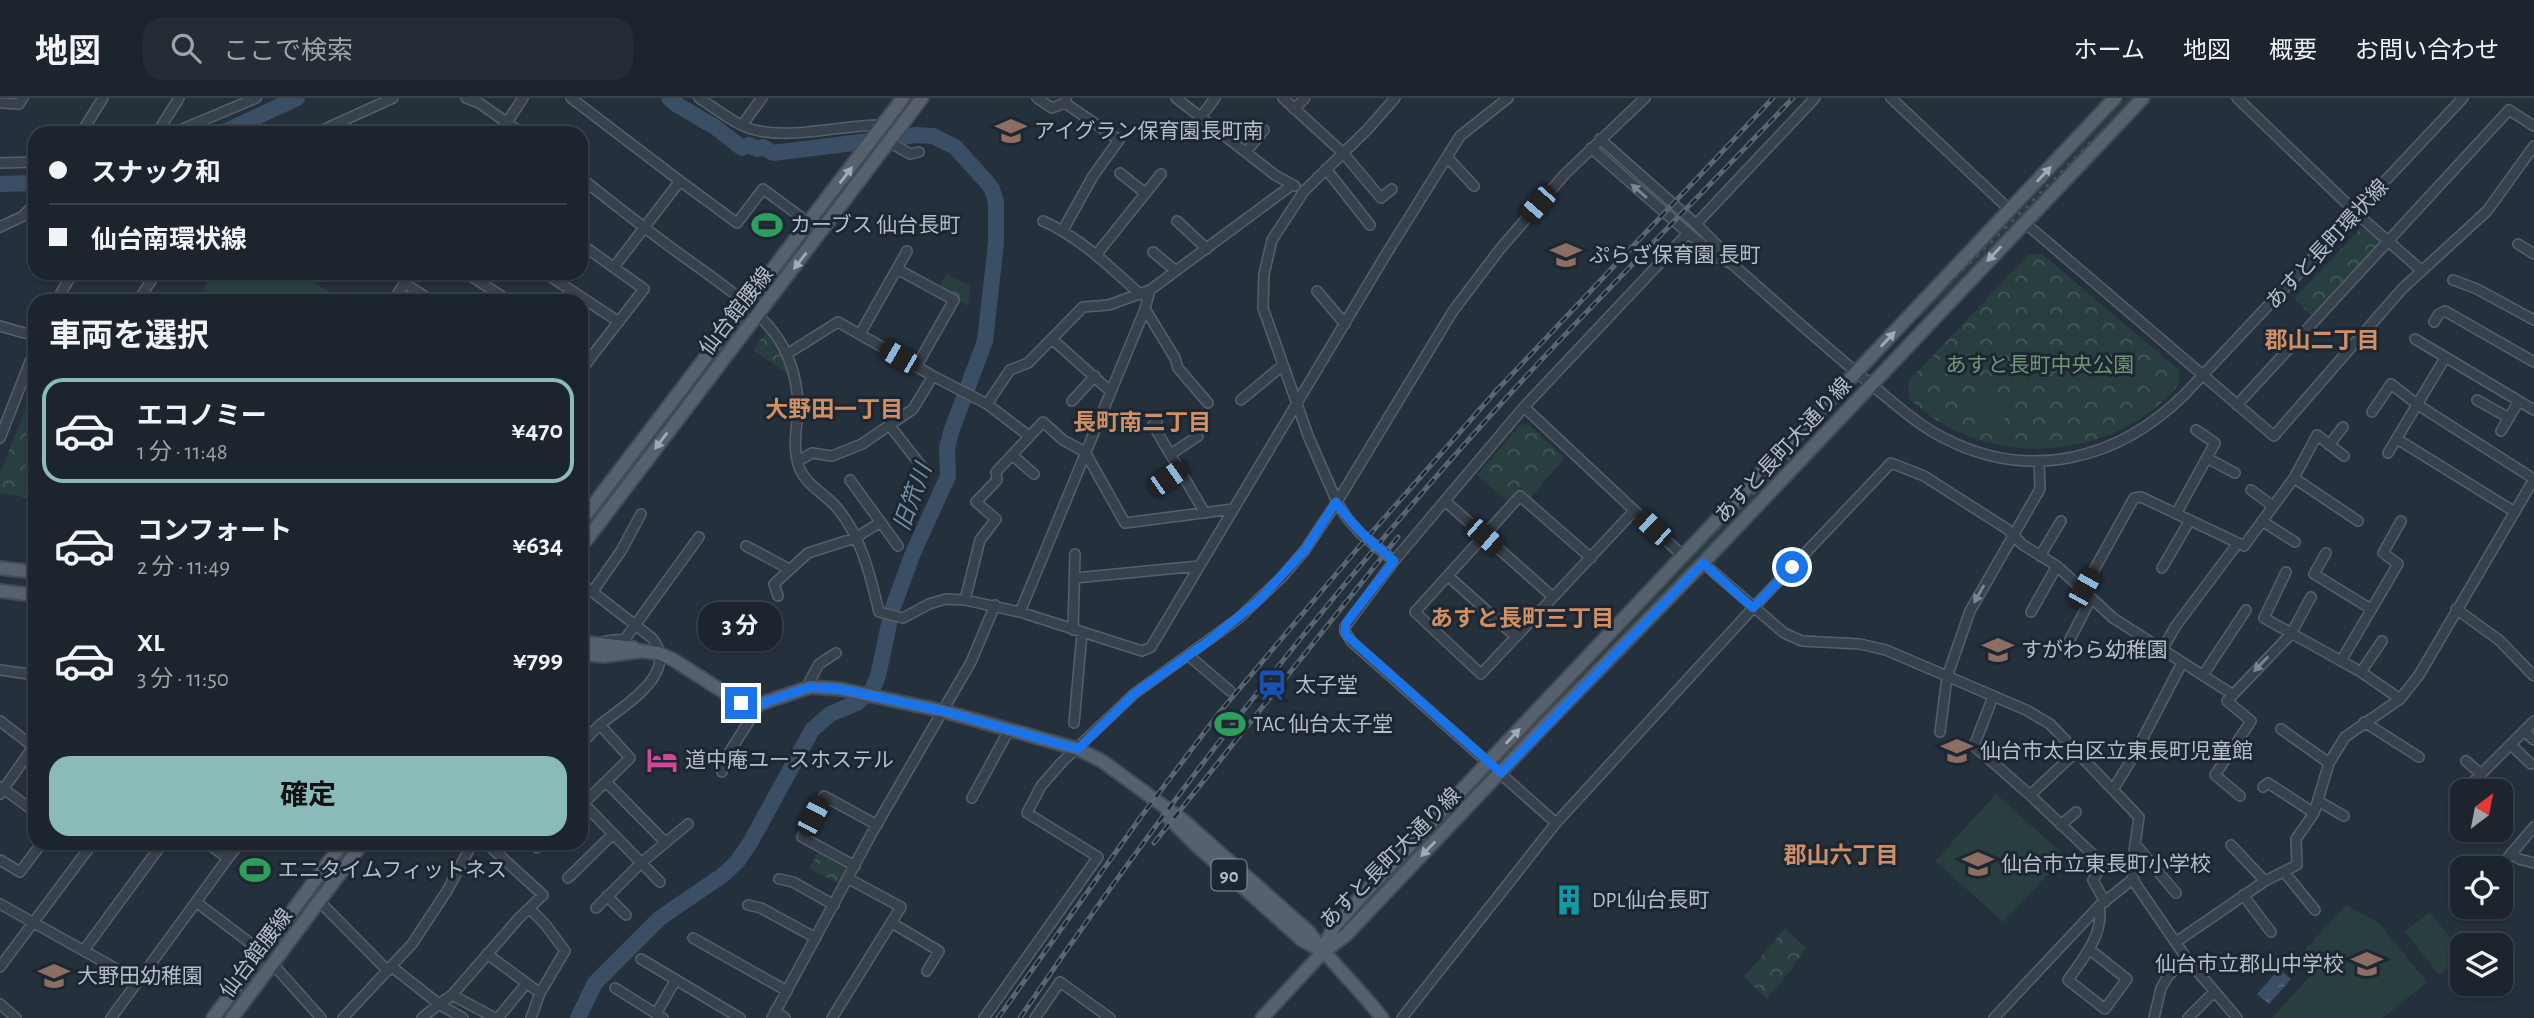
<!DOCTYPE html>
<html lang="ja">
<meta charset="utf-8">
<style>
:root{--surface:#1c242e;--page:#252c36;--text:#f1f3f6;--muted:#a0a4aa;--line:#3a414a;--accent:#8bbbb9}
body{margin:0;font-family:"Alegreya Sans","Noto Sans JP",sans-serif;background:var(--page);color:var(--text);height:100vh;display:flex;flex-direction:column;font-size:26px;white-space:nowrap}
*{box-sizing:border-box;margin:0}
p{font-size:23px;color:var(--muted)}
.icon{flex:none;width:38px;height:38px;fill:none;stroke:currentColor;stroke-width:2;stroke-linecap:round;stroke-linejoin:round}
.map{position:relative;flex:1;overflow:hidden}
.details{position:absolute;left:28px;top:196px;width:560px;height:556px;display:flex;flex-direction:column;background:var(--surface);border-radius:21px;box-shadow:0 2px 5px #0004,0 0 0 2px var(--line)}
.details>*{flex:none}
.banner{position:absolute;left:28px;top:28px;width:560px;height:154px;border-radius:21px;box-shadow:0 2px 5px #0004,0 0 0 2px var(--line);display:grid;align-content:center;height:154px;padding:0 21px;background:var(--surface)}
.needle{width:46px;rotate:32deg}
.buttons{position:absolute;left:2450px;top:681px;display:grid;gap:14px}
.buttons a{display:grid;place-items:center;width:63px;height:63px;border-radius:14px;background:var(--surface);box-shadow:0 2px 5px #0004,0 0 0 2px var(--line);font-size:35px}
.end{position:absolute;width:32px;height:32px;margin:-16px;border:9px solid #1a73e8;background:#fff;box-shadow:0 0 0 4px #fff}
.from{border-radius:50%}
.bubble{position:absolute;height:49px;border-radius:21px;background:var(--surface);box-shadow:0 2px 5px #0004,0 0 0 2px var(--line);font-size:23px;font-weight:700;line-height:49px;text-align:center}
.car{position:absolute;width:21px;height:42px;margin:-21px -10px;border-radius:9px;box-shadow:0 0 5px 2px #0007;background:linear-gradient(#222 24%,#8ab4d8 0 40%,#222 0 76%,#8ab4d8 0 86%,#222 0)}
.banner b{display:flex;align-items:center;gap:24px;height:66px;font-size:26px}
.banner b+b{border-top:2px solid var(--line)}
.banner i{width:18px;height:18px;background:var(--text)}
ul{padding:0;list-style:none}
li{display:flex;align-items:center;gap:21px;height:105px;margin:0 14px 10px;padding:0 7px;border:4px solid transparent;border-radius:21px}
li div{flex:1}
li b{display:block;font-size:26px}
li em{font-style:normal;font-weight:700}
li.current{border-color:var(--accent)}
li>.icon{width:63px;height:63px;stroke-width:1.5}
h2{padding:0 21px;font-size:32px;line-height:84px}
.action{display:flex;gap:14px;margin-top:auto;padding:14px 21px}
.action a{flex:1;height:80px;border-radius:21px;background:var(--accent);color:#111;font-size:28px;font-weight:700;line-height:80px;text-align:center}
header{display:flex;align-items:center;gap:42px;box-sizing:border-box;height:98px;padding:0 35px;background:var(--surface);border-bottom:2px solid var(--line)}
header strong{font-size:33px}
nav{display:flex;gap:38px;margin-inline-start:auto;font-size:24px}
.search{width:490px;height:63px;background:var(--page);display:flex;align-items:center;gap:18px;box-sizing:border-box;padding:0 24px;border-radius:21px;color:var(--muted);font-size:26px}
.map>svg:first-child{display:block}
</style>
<header>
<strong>地図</strong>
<div class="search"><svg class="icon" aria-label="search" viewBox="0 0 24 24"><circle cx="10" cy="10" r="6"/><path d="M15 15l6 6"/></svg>ここで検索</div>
<nav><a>ホーム</a><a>地図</a><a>概要</a><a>お問い合わせ</a></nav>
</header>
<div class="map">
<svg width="2534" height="920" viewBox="0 0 2534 920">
<defs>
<pattern id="grass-dots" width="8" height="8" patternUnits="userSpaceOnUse" patternTransform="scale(1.75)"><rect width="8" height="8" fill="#283e3f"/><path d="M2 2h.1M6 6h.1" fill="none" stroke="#455859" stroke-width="1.8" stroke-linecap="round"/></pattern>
<pattern id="forest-crowns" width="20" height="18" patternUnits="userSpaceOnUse" patternTransform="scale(1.75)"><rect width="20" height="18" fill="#283e3f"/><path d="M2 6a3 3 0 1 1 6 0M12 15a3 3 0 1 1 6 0" fill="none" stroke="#455859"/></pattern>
<pattern id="water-ripples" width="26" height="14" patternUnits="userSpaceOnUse" patternTransform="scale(1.75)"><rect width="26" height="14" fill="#3a4f65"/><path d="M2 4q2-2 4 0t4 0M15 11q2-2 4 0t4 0" fill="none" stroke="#54667a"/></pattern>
</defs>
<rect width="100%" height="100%" fill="#25303d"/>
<!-- grass -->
<path fill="url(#grass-dots)" d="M2127,0H2133L1951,192L1919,220L1918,219Z
M1796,352L1798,353L1576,589L1557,605L1555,603L1782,364Z"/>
<!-- forest -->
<path fill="url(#forest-crowns)" d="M2361,130L2368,131L2381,142L2380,148L2313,219L2294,201Z
M2042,156L2179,272V286C2129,348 2035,367 1963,336C1942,328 1926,315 1909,301L1908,284L2028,157Z
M947,176L970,188L968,208L938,190Z
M766,235L779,250L790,278L753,252Z
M35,287V401L0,395V375Z
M1528,326L1565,360L1530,400L1520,391L1508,404L1477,377L1520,327Z
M818,754L843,767L846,773L839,786L809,770Z
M1785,830L1806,850L1791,872L1767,901L1744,879Z"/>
<!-- pitch -->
<path fill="#283e3f" d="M213,175H296L338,198L335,203H224L203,191Z
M1996,297L2009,309C2004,329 1993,331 1975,325L1976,310L1986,300Z
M1996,696L2065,758L2003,824L1935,763Z
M2346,807L2378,824L2427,884L2383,920H2272L2310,878L2296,861Z
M2430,814L2462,855V859L2439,877L2405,833Z"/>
<!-- water -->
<path fill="url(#water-ripples)" d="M2279,871L2291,881L2269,906L2257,896Z"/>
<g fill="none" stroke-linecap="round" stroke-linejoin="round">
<!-- river -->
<path stroke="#3a4f65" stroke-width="16" d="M222,35L297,0
M0,86L35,85
M578,920L595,885L660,820L723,777L737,764L750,745L812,632L830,616L857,605L872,592L878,578L892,512L913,455L948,378L947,350L951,334L985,243L996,145V104L992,91L985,82L955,49L933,38L917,37L773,55L763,49L757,51L749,47L742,50L715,29L676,6L669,0"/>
<!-- minor casing -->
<g stroke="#56606b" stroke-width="12">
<path id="minor" d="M466,0L479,5L522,35
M571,0L680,83
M699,0C713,9 726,19 741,27C779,46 841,26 883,27
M1037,0L1052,10L1065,5L1066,2
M1176,0L1275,77L1295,88
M1283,0L1343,55L1381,100L1392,91
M1891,0L2010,112
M2237,0L2364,122L2421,172
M0,5L19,6L23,0
M1294,11L1305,0
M1201,19L1215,0
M742,27L762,0
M81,35L103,0
M157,35L179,0
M173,35L256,0
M316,35L393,0
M415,35L416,33L420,35
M500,35L523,0
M1600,41L1696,126L1723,153L1732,166C1779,207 1825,249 1873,288C1895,306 1917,326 1942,339C2029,385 2119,362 2186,295L2463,0
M889,44L910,56L919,54
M1591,50L1688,135L1719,160L1730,165
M1246,54L1264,32
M1447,59L1474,88
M0,65L35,64
M1326,71L1370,127
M1120,75L1145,95
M581,80C610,103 639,126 669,148C707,177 770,213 788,259C795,276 798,293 798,311C797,330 792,350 799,369C806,388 826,396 838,411C861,438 871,480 879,514L903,520L929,506L946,501L965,502L1020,514L1142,553L1151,549L1385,158L1460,38L1508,0
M1043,123C1081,140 1110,169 1141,197
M1177,123L1207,151
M2024,124L2274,338L2402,191L2487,113L2534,48
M1696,126L1815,0
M0,129L23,118L35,105
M1063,132L1093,78L1119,42L1065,5
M581,146L644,191L592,258
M2518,146L2534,156
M1153,154L1176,173
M1096,157L1161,76
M614,169L680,83L737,125L763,91L809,125
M897,171L954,202L916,269
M466,175L508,202
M545,175L619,224
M2453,182L2477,191L2534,222
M404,185L432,203
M1317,193L1345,226
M56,203L73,175
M138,203L156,175
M393,203L411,175
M1145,211L1175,260L1178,270L1208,305
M2434,224L2439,216L2445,213L2534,264
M0,228L35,238
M860,236L907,153
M1052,241L1110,293
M2415,241L2534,312
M581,251L592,258L581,273
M787,256L838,224L933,278L987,306L1029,338
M1241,302L1283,267
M2477,302L2509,320
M1072,303L1095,278
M987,306L1010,272L1028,265L1083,209L1109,207L1150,192L1292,87
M2237,307L2509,12L2534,28
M1524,309L1683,458
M2372,314L2391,286L2418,307L2534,381
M1157,323L1153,327L1205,415
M890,328L926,374
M2501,333L2519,303
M0,340L35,251
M2397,341L2515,414
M2329,347L2343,329
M2388,355L2445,260
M1171,356L1198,338
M1012,357L1034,376
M2207,360L2235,375
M798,363L812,355L832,358L862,346L913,311L933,278
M2294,380L2358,423
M850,382L898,448
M1156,389L1181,372
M2251,392L2273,408
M1445,403L1553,499
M2176,416L2215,345L2196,332
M2262,423L2295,444
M2238,445L2244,448L2294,380L2317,337L2344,358
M746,448L789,471
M2326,455L2314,476L2371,511
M2040,458L2061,423
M1591,460L1520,398L1415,514L1481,576L1634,413
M1394,463L1361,436L1347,420L1337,404L1309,340L1263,210L1264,176L1272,142L1304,93L1368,31L1395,0
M1703,465L1784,535L1802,543L1860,546L1886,552L2026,612L2050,626L2139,719L2131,774L2135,785L2187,861L2237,920
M2162,470L2190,422
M2286,474L2264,520L2361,574L2400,601
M1448,478L1516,539
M1075,480L1199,468
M581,485L652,540C681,575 623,608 601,626C594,632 588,639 581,646
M2084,490L2134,400L2141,399L2238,445L2175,529L2162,552
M593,493L621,453L641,416
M778,498L774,486L808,455L855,440L881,424
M965,502L980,442L996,421L976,404L997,382L996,374L1043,324L1063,342L1085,354L1125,425L1233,411
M2456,511L2499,542L2534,578
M1020,514L1145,211L1150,192
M2031,514L2057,468
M1073,532L1075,456
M2070,541L2091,501
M606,543L625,541L699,439
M1188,557L1230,593
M2341,563L2398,466L2383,455L2401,423
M0,572L35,577
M2361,574L2382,543
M2203,577L2246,512
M806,590L819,566L836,555
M1993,599L1974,648L2030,697L2103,766L2093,782L2105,804
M0,623L35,650
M2364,624L2419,659
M1074,625L1082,535
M2281,631L2329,665
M2524,633L2534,642
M1940,634L1947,579L1970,513L2040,391L2039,363
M2511,647L2531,666
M2466,663L2481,676
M722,674L725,661L760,606
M606,684L665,744
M1,689L35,714
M2263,689L2268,685L2314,715
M2114,690L2133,659L2182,565
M2466,691L2534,623
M0,696L33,649
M2030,697L2077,653
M2240,698L2215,677L2251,623L2227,603L2291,536L2311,499
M972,700L1009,632
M581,703L660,784
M2318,703L2344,718
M581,708L630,660L600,627
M1556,725L1352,544L1345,534V529L1394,463L1524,309L1688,135
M2061,727L2076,714
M208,746L228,760L196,804L262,854L321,920
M2136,747L2176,795
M2231,747L2265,783
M537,750L541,746
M2511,755L2519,761L2534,765
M228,760L239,746
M0,762L20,774L41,746
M855,768L802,739L824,698L877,727
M2499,770L2534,729
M2285,775L2315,812
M568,780L613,736
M779,781L793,784L834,807
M2243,797L2271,834
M607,798L626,817
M319,803L388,873
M0,806L138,883
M748,807L761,810L816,840
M596,810L641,765L688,726
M530,811L545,826L565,853L540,895L531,920
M892,825L939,853L927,873
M693,840L787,893
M2176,844L2265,783L2297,767L2296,741L2314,715L2329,665L2345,639L2400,601L2419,577L2534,381
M2089,851L2127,881L2105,911L2068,882C2082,862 2105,835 2099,808
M84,852L162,746
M487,856L540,895
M641,861L740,920
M0,869L92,746
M392,869L439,906L452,897L519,820L543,797L487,746
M615,890L663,920
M452,897L495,920
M0,906L16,920
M775,913L785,920
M656,916L675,883
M111,920L196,804
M343,920L412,846L447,793L472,746
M422,920L439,906L463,920
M498,920L526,886
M772,920L873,733L971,564L995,507
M832,920L901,809L849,781
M984,920L1098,759L1027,715L1041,688L1062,664L1134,596L1239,520L1282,479L1305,452L1337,404L1453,213L1500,151L1565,76L1645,0
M1035,920L1060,884L1110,920
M1402,920L1556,725L1753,510L1891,365L1924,378L2007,431L2023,447L2057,468L2113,520L2232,596
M1994,920L2099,808L2133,781
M2154,920L2161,890L2168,878L2187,861
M2188,920L2214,894"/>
</g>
<!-- major casing -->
<g stroke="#414b56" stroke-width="16">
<path id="major" d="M581,423L903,0
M581,449L922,0
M0,470L35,474
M0,493L35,497
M581,544L634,550
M581,556L604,558L641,553L658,555L672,561L741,605L760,606L810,589L840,591L943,613L1078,651L1102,663L1184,723L1309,834C1331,865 1359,890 1382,920
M1168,719L1196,747L1302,842L1320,852
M1323,853L1333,830L1357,803L2115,0
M213,920L342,746
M232,920L362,746
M1262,920L1323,854L1346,837L1543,629L1703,465L2143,0"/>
</g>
<!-- minor -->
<use href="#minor" stroke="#38424d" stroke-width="9"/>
<!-- major -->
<use href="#major" stroke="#56616d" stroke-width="12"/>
<!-- rail casing -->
<g stroke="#5b6674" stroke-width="5">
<path id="rail" d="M1154,745L1398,439
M998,920L1140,720L1219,615L1358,450L1496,293L1773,0
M1020,920C1151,726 1294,541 1448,365C1558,239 1678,121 1793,0"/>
</g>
<!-- rail -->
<use href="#rail" stroke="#1d2732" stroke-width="2.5" stroke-dasharray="8" stroke-linecap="butt"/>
</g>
<!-- one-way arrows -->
<defs><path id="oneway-solid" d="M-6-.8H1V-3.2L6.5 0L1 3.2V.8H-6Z" transform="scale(1.75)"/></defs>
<g fill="#a1abb6">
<use href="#oneway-solid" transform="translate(2044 76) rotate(-47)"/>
<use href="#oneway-solid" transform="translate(846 77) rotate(-53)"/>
<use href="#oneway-solid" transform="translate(1994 156) rotate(133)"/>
<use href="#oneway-solid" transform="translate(800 163) rotate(128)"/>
<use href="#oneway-solid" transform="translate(1888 241) rotate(-47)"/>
<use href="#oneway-solid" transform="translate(661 343) rotate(127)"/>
<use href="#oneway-solid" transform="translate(1513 638) rotate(-47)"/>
<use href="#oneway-solid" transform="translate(1428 751) rotate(134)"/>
</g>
<g fill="#7c8691">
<use href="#oneway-solid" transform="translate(1639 93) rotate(-139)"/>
<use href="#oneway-solid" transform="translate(1979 496) rotate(119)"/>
<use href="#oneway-solid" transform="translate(2261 566) rotate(134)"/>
</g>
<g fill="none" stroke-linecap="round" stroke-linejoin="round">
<!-- route -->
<path stroke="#1a73e8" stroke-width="9" d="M741,605L760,606L810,589L840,591L943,613L1078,651L1134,596L1210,542L1258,503L1305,452L1336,404C1352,428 1372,445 1394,463L1346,525L1345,534L1347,538L1501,675L1703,465L1753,510L1792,469"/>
</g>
<!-- icons -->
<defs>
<g id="school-bare" transform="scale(2.415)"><path d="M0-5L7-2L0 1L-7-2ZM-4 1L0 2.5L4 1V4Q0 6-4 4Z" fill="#8d6e63" stroke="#1d2732" stroke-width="2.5" paint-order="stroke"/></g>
<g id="stadium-bare" transform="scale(2.415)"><path d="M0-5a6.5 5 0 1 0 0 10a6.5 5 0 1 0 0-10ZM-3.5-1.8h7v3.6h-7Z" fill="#2e9e5b" stroke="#1d2732" stroke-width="2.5" paint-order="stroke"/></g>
<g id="station-bare" transform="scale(2.415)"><path d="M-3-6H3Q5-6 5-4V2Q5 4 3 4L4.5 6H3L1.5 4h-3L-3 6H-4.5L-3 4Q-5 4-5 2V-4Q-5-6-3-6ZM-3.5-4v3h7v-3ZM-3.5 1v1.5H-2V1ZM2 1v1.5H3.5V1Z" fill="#1a4fb4" stroke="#1d2732" stroke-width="2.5" paint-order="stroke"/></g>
<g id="hotel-bare" transform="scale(2.415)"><path d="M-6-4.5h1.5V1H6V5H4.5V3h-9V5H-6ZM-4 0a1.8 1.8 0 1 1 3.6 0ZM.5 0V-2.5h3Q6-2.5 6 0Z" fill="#d1479c" stroke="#1d2732" stroke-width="2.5" paint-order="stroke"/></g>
<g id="building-bare" transform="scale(2.415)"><path d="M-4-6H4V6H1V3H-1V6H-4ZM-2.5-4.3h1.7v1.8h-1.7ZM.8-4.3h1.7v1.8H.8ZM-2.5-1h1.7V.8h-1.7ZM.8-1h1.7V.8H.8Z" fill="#0f9aa8" stroke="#1d2732" stroke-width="2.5" paint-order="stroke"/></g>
</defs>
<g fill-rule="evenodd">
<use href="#school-bare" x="1011" y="33"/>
<use href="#stadium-bare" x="767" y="127"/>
<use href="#school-bare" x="1566" y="157"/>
<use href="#school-bare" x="1998" y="552"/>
<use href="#station-bare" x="1272" y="587"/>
<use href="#stadium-bare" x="1230" y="626"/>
<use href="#school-bare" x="1957" y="653"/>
<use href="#hotel-bare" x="662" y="662"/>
<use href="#school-bare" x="1978" y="766"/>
<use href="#stadium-bare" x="255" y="772"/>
<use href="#building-bare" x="1569" y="802"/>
<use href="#school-bare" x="2367" y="866"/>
<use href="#school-bare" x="54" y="878"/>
</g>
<g text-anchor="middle" stroke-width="6" stroke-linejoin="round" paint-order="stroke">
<!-- shield labels -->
<rect fill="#1d2732" stroke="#87909b" stroke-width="2" x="1211.5" y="761.5" width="35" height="31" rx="5"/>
<g font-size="19" font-weight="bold" fill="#b4bdc8">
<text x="1229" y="784">90</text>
</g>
<!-- poi labels -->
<g font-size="21" fill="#b4bdc8" stroke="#1d2732" text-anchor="start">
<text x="1034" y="40">アイグラン保育園長町南</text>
<text x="790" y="134">カーブス 仙台長町</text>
<text x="1589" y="164">ぷらざ保育園 長町</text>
<text x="2021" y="559">すがわら幼稚園</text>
<text x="1295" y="594">太子堂</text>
<text x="1253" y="633">TAC 仙台太子堂</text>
<text x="1980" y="660">仙台市太白区立東長町児童館</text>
<text x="685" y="669">道中庵ユースホステル</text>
<text x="2001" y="773">仙台市立東長町小学校</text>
<text x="278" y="779">エニタイムフィットネス</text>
<text x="1592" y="809">DPL仙台長町</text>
<text x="2344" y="873" text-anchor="end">仙台市立郡山中学校</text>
<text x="77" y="885">大野田幼稚園</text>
</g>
<!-- street labels -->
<g font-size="21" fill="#b4bdc8" stroke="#1d2732">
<text transform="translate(2327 146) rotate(-47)" y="7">あすと長町環状線</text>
<text transform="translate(736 213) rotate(-52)" y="7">仙台館腰線</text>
<text transform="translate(1783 352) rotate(-47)" y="7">あすと長町大通り線</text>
<text transform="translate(1390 760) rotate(-45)" y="7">あすと長町大通り線</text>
<text transform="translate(256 855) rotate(-53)" y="7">仙台館腰線</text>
</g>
<!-- park labels -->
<g font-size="21" fill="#6c9874" stroke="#1d2732">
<text x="2040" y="274">あすと長町中央公園</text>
</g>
<!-- neighbourhood labels -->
<g font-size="23" font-weight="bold" fill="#d18f66" stroke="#1d2732">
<text x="2322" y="250">郡山二丁目</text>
<text x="834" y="319">大野田一丁目</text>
<text x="1142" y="332">長町南二丁目</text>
<text x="1522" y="528">あすと長町三丁目</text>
<text x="1841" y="765">郡山六丁目</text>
</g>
<!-- water labels -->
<g font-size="23" font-style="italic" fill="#758faa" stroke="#1d2732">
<text transform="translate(912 399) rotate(-70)" y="8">旧笊川</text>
</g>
</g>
</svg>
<div class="buttons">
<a><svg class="needle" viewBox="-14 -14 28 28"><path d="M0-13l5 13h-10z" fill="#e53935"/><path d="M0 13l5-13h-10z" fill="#a0a4aa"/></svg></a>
<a><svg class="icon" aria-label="locate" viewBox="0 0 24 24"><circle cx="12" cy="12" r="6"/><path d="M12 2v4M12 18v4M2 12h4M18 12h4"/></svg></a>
<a><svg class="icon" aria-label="layers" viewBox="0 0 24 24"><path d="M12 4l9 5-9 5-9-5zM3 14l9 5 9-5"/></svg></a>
</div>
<i class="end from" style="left:1792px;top:469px"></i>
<i class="end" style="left:741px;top:605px"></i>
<div class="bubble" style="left:698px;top:504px;width:84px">3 分</div>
<i class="car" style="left:1538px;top:106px;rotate:221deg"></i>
<i class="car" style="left:899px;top:259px;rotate:300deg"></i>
<i class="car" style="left:1168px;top:380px;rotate:55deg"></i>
<i class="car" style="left:1653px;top:430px;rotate:313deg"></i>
<i class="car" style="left:1484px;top:438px;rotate:131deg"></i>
<i class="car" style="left:2084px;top:490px;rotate:29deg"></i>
<i class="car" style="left:813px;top:718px;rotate:28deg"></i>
<div class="banner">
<b><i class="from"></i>スナック和</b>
<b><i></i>仙台南環状線</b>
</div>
<section class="details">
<h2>車両を選択</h2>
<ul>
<li class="current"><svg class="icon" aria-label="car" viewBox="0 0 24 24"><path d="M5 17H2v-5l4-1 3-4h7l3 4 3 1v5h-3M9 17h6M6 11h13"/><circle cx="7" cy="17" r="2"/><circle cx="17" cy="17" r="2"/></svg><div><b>エコノミー</b><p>1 分 · 11:48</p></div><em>¥470</em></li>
<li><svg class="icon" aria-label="car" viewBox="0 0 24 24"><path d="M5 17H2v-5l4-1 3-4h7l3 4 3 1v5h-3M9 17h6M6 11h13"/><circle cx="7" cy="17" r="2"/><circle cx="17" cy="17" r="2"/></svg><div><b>コンフォート</b><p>2 分 · 11:49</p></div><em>¥634</em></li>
<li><svg class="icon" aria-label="car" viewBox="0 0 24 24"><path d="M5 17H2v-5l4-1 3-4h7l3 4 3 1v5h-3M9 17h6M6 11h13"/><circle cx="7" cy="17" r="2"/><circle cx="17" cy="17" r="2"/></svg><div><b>XL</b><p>3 分 · 11:50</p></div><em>¥799</em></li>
</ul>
<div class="action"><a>確定</a></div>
</section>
</div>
